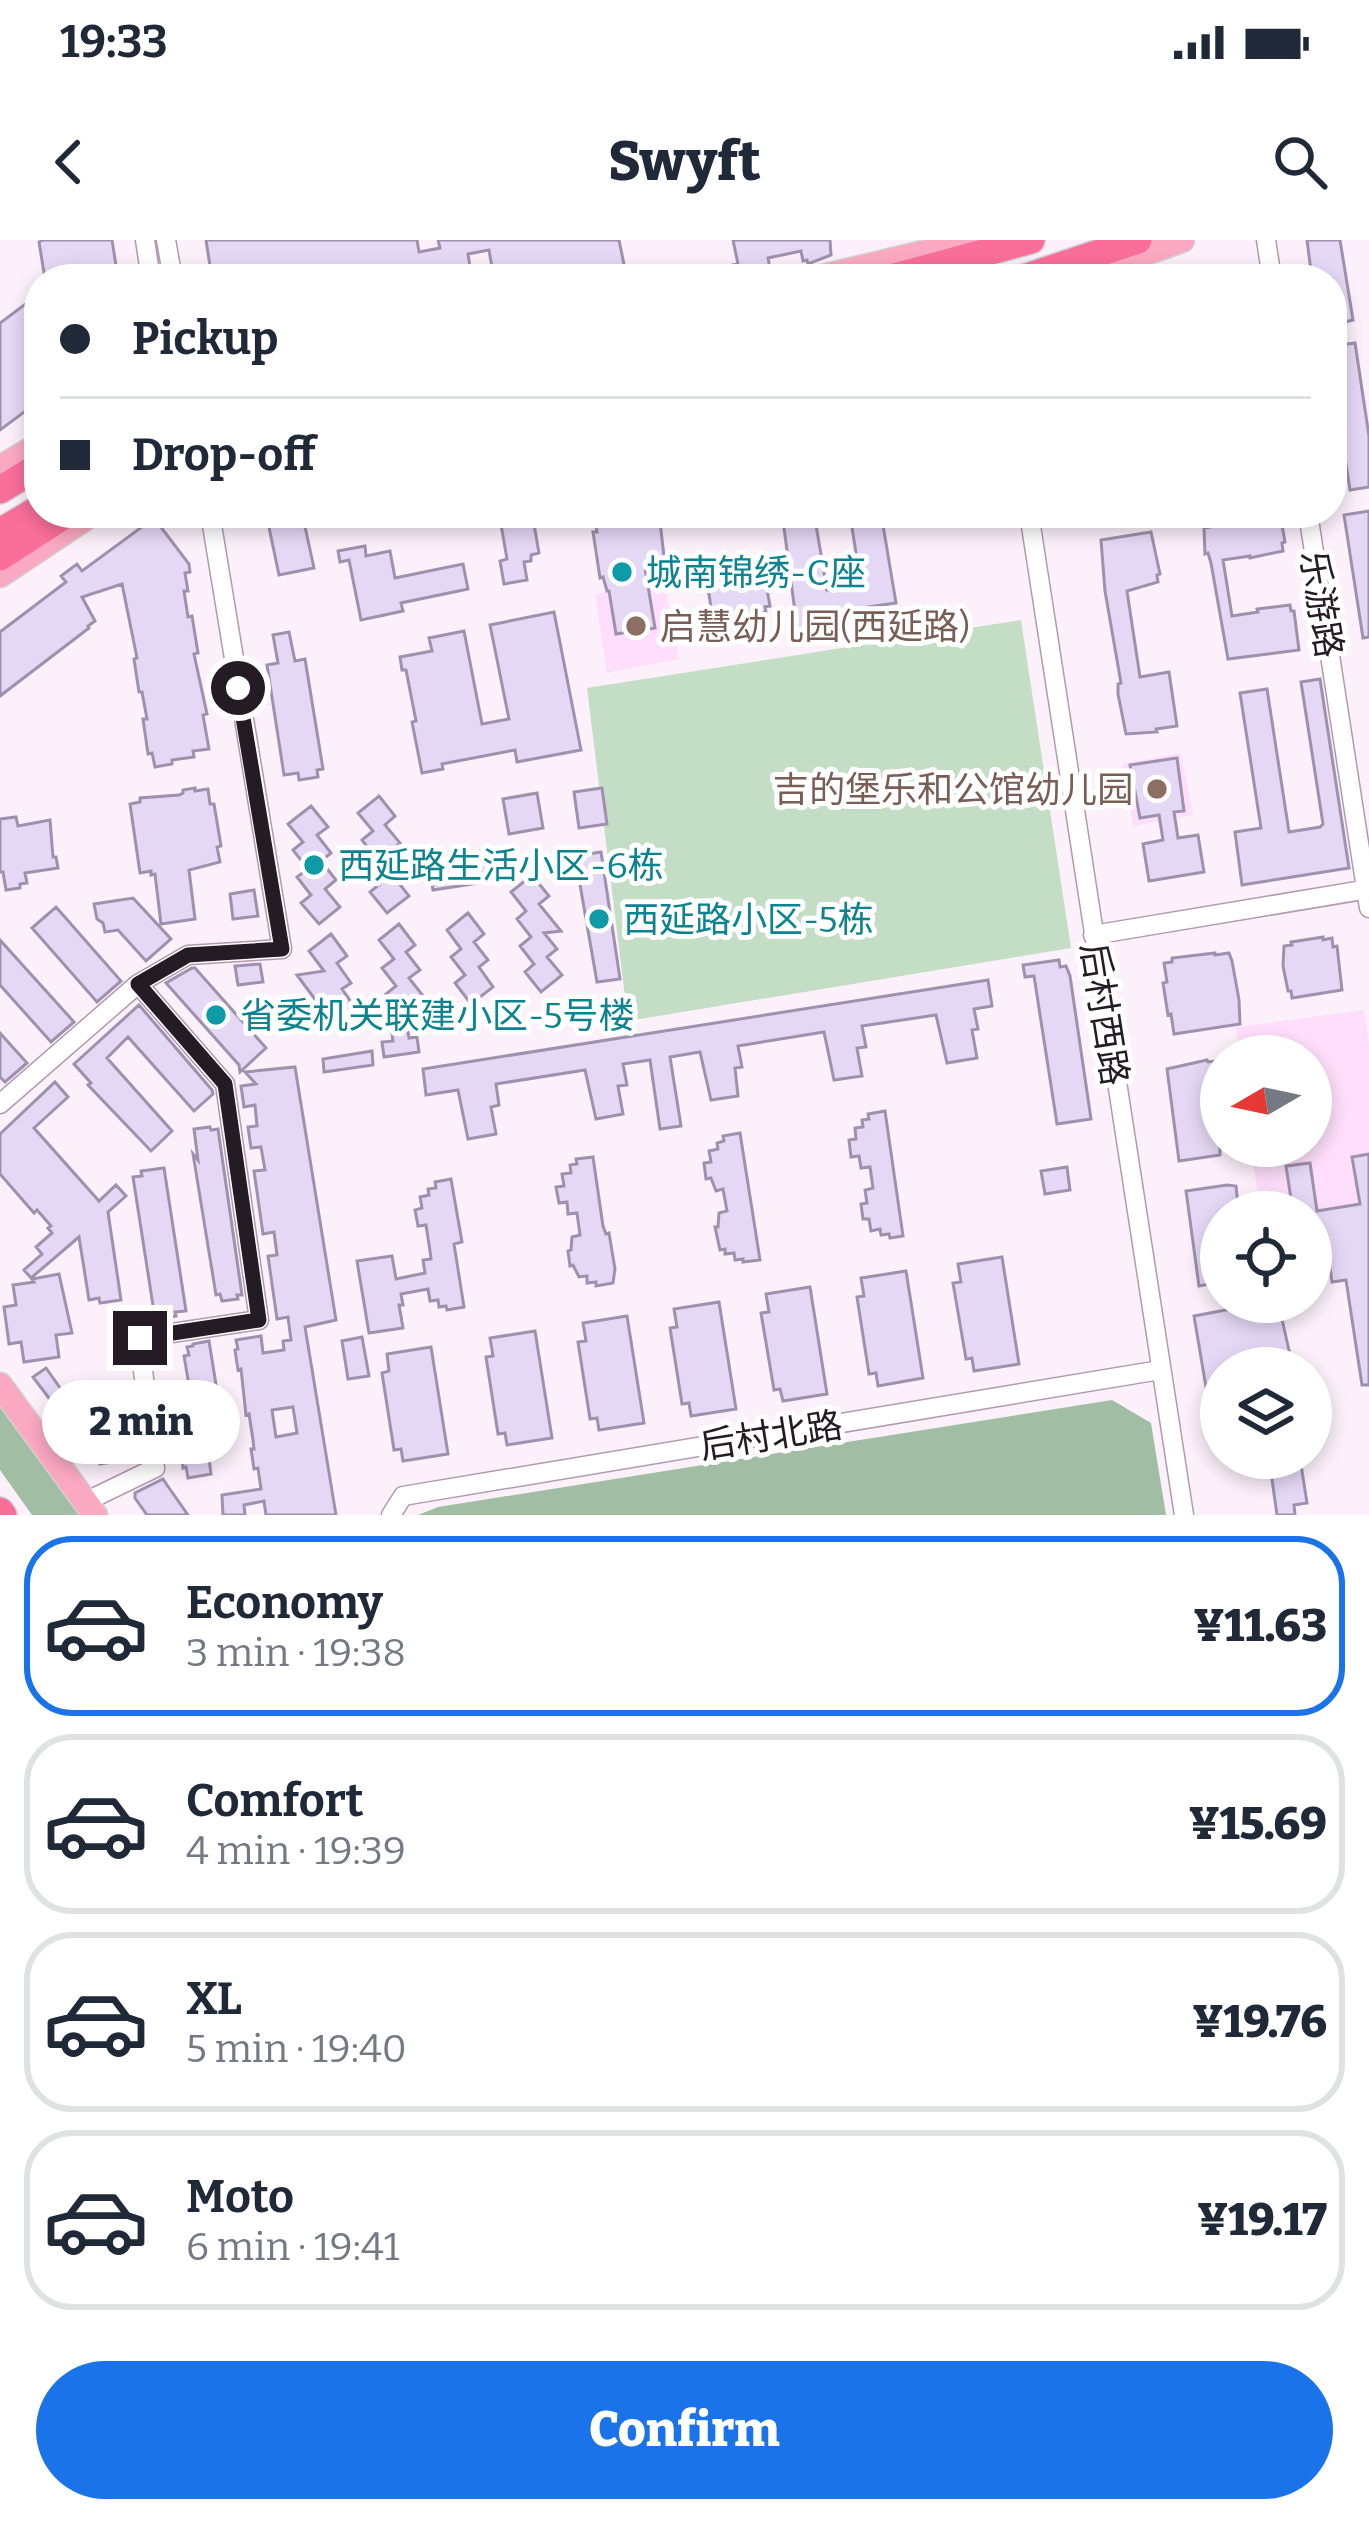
<!DOCTYPE html>
<meta charset="utf-8">
<style>
:root{--surface:#fff;--page:#f6f6f7;--text:#1f2937;--muted:#747a83;--line:#e0e1e3;--accent:#1a73e8}
body{margin:0;font-family:Bitter,"Noto Sans SC",serif;background:var(--page);color:var(--text);height:100vh;display:flex;flex-direction:column;font-size:45px;white-space:nowrap}
*{box-sizing:border-box;margin:0}
p{font-size:39px;color:var(--muted)}
.icon{flex:none;width:66px;height:66px;fill:none;stroke:currentColor;stroke-width:2;stroke-linecap:round;stroke-linejoin:round}
.map{position:relative;height:1275px;overflow:hidden}
.panel{display:flex;flex-direction:column;background:var(--surface);flex:1}
.panel>*{flex:none}
.top-card{position:absolute;left:24px;top:24px;width:1323px;height:264px;border-radius:48px;box-shadow:0 6px 18px #0003;display:grid;align-content:center;height:264px;padding:0 36px;background:var(--surface)}
.needle{width:78px;rotate:261deg}
.controls{position:absolute;left:1200px;top:795px;display:grid;gap:24px}
.controls a{display:grid;place-items:center;width:132px;height:132px;border-radius:50%;background:var(--surface);box-shadow:0 6px 18px #0003;font-size:60px}
.end{position:absolute;width:54px;height:54px;margin:-27px;border:15px solid #251b24;background:#fff;box-shadow:0 0 0 6px #fff}
.from{border-radius:50%}
.bubble{position:absolute;height:84px;border-radius:42px;background:var(--surface);box-shadow:0 6px 18px #0003;font-size:39px;font-weight:800;line-height:84px;text-align:center}
.top-card b{display:flex;align-items:center;gap:42px;height:114px;font-size:45px}
.top-card b+b{border-top:3px solid var(--line)}
.top-card i{width:30px;height:30px;background:var(--text)}
ul{padding:21px 0 0;list-style:none}
li{display:flex;align-items:center;gap:36px;height:180px;margin:0 24px 18px;padding:0 12px;border:6px solid var(--line);border-radius:48px}
li div{flex:1}
li b{display:block;font-size:45px}
li em{font-style:normal;font-weight:800}
li.selected{border-color:var(--accent)}
li>.icon{width:108px;height:108px;stroke-width:1.5}
.button{display:flex;gap:24px;margin-top:auto;padding:24px 36px}
.button a{flex:1;height:138px;border-radius:72px;background:var(--accent);color:#fff;font-size:48px;font-weight:800;line-height:138px;text-align:center}
.status{display:flex;justify-content:space-between;align-items:center;height:84px;padding:0 60px;background:var(--surface);direction:ltr}
.status svg{height:33px;fill:currentColor}
header{display:flex;justify-content:space-between;align-items:center;height:156px;padding:0 36px;background:var(--surface);font-size:54px;font-weight:800}
.map>svg:first-child{display:block}
</style>
<div class="status"><b>19:33</b><svg viewBox="0 0 49 12"><path d="M0 12V9h3v3zM5 12V6h3v6zM10 12V3h3v9zM15 12V0h3v12zM26 1h20v11H26zM47 4h2v5h-2z"/></svg></div>
<header><svg class="icon" aria-label="back" viewBox="0 0 24 24"><path d="M15 5l-7 7 7 7"/></svg>Swyft<svg class="icon" aria-label="search" viewBox="0 0 24 24"><circle cx="10" cy="10" r="6"/><path d="M15 15l6 6"/></svg></header>
<div class="map">
<svg width="1369" height="1275" viewBox="0 0 1369 1275">
<rect width="100%" height="100%" fill="#fcf1fb"/>
<!-- built -->
<path fill="#fedefb" d="M664,342L679,419L607,433L595,354Z
M1181,513L1193,575L1133,586L1122,524Z
M1364,770L1369,803V1009L1311,1018V972H1260L1251,906H1311V816H1239L1236,787Z"/>
<!-- green -->
<path fill="#c4dec6" d="M1021,380L1071,708L628,781L587,448Z"/>
<!-- forest -->
<path fill="#a1bda3" d="M1112,1160L1151,1183L1166,1275H418L438,1267Z
M0,1161L82,1275H32L0,1230Z"/>
<!-- building -->
<path fill="#e5d8f5" stroke="#9e91ad" stroke-width="3" fill-rule="evenodd" d="M43,0H112L118,38L45,39L39,2Z
M206,0H417L419,12L440,8L438,0H619L627,39H494L489,10L468,14L472,39H212Z
M733,0H830L831,15L808,24L807,20L803,21L801,11L768,18L771,34L755,39H688V34L695,32L694,29L707,26L708,30L738,24Z
M1307,0H1340L1353,80L1332,85V39H1312Z
M39,54V161L0,190V83Z
M1355,103L1369,196V247L1350,250L1332,135V106Z
M1369,271V397L1363,398L1344,275Z
M266,273H302L314,328L279,335Z
M499,273H532L539,313L531,315V321L524,322L527,340L504,344L500,321L507,319Z
M594,273H659L665,325L645,328L655,388L616,394L609,351H607L603,337L600,338L593,292H597Z
M855,273H881L896,363L868,367L869,370L821,378L823,391L798,395L783,280L810,276V280L815,279L827,350L861,345L850,275Z
M1270,276L1277,277L1279,285H1282L1285,302L1282,303L1283,311L1250,318V316L1223,320L1232,376L1258,372L1257,369L1290,365L1291,371H1294L1299,410L1228,419L1211,323L1208,313L1205,314L1204,288Z
M154,278L189,324L190,332L185,333L188,351H184L188,377L192,376L198,413L194,414L207,474L203,475L209,509L193,511L194,517L172,520V524L155,527L152,513L148,514L143,479H147L142,452H139L134,419L137,418L122,344L82,357L95,381L88,386L89,388L0,456V392L66,342L61,336L77,324L82,331Z
M1151,292L1160,334L1157,335L1158,342L1127,351L1140,437L1169,432L1177,486L1156,489L1157,492L1126,494L1118,454V444L1121,443L1105,351L1101,300Z
M365,306L366,316L390,311L395,338L463,324L468,349L401,363L403,371L361,380L349,320L340,322L338,311Z
M717,326L718,329L722,328L723,331L743,328L745,342L754,340L755,346L766,344L770,366L765,367L766,372L760,373V375L750,377L752,391L734,394L729,396V400L716,402L705,327Z
M554,372L581,510L517,522L515,510L442,524L443,529L422,533L412,482L416,481L406,430H402L400,417L432,411L429,398L464,391L482,484L509,479L490,385Z
M289,392L295,421L305,419L323,529L317,530L318,537L299,540L298,533L284,535L267,425L278,423L273,395Z
M1320,439L1349,628L1242,645L1235,592L1261,588L1240,453L1267,449L1289,592L1320,587L1323,584L1301,442Z
M1177,518L1184,571L1174,572L1178,598L1198,595L1204,632L1149,641L1143,604L1163,600L1159,575L1140,578L1130,525Z
M195,548V551L208,549L210,564H214L221,606L217,607L220,622L189,630L195,679L161,684L155,634L151,635V631L140,633L130,564L140,562V558L179,555L183,553V550Z
M602,548L607,584L579,588L574,552Z
M537,553L543,588L509,594L503,559Z
M379,556L395,576L385,585L400,603L390,611L404,629L394,637L409,656L387,673L370,652L380,644L366,626L376,618L362,600L373,591L358,573Z
M311,566L328,587L317,595L331,613L321,621L336,640L325,649L340,667L319,684L301,663L311,655L297,637L308,629L293,610L303,602L288,584Z
M16,577L18,586L50,580L53,617H56L58,628L25,633L27,643L20,644V648L6,650L3,632H0V579Z
M494,609L497,630L490,631L492,641L433,650L431,640L424,641L421,621Z
M601,612L620,739L597,742L575,616Z
M532,635L549,656L539,664L561,691L544,693L557,709L547,717L562,735L541,752L525,732L534,724L520,706L531,697L517,679L526,671L511,652Z
M254,650L258,676L233,679L230,654Z
M133,658L171,699L146,721L118,690L105,692L103,683L97,679L94,664Z
M56,667L121,741L97,762L32,688Z
M468,673L484,694L474,702L488,720L479,727L493,747L471,764L455,743L465,735L451,717L461,709L447,690Z
M399,684L415,705L406,712L420,730L409,738L424,757L403,774L386,754L396,746L382,728L394,719L379,700Z
M331,694L347,716L337,723L351,743L342,749L356,769L334,785L297,735L324,731L309,711Z
M1323,697V700L1332,698L1333,707L1337,706L1342,750L1292,758L1291,751H1288L1283,726L1284,706L1292,705L1291,702Z
M0,700L74,782L51,802L0,745Z
M1215,713V715L1229,713L1232,721L1239,760L1240,784L1174,794L1171,774L1168,775L1163,743L1167,742L1164,723L1172,722V718Z
M1059,720L1060,727L1066,726L1070,736L1091,879L1057,884L1034,736L1025,737L1023,725Z
M260,724L263,742L238,745L235,726Z
M192,728H195L266,808L240,832L239,825L166,743Z
M988,740L992,766L974,769L978,789L972,790L977,818L947,823L936,775L862,786L866,807L857,808L862,836L834,840L824,792L738,806L742,827L735,828L738,856L711,860L700,812L670,817L681,886L660,889L650,820L623,824L627,845L618,846L623,874L596,879L585,830L496,844L499,865L491,867L496,894L468,899L458,850L426,855L423,829Z
M139,765L212,850L213,854L194,871L128,797L107,818L172,891L151,911L88,845L91,843L74,824Z
M408,792L409,798L417,797L419,812L384,817L382,802L393,801L392,794Z
M0,793L27,823L5,842L0,837Z
M372,811L373,825L324,832L323,819Z
M1207,820L1208,822L1216,821L1219,842L1220,915L1179,921L1167,829Z
M295,827L336,1080L305,1087L336,1275H266L264,1261L244,1265L245,1275H223L222,1255L261,1249L258,1228L254,1229L251,1209H254L253,1200L249,1174L246,1175L241,1129L238,1130L235,1110L238,1109L236,1100L261,1096L263,1113L284,1110L283,1101L291,1100L288,1077L277,1079L268,1016L277,1015L274,992L263,994L254,931L265,930L261,907L251,908L248,887L257,886L255,865L244,867L241,846L256,844L245,832ZM293,1167L297,1193L276,1197L272,1170Z
M55,842L68,857L34,888L99,961L116,945L126,956L108,972L121,1060L100,1063L99,1058L89,1060L79,997L31,1038L24,1030L42,1014L36,1007L52,993L48,988L51,986L37,970L34,973L0,934V894Z
M885,871L903,996L890,998L889,994L881,995L880,989L871,991L869,979H863L861,964L867,963L865,950L873,948L870,927L861,928L859,916L851,917L849,900L856,899L855,888L863,887L862,880L869,879L868,874Z
M210,887L211,890L218,889L242,1055H237L238,1059L222,1061L220,1054L216,1055L193,914L198,920L194,889Z
M740,893L760,1020L743,1022V1019L735,1020L734,1013L725,1014V1009L720,1010L715,987H718L719,973L727,971L723,949L716,951L711,938L706,939L704,923L711,922L709,911L718,909L717,903L724,901L723,896Z
M1369,914V1145H1362L1346,1040L1332,1042L1326,1000L1311,1002V972H1293L1286,926L1310,923L1317,971L1360,964L1352,917Z
M593,917L603,986L606,994L609,993L615,1029L613,1043L596,1046V1042L587,1043V1036L579,1037L573,1025L570,1026L568,1011L571,1010L572,997L580,995L577,973L568,974L567,962L559,963L556,947L564,946L562,934L571,933L570,925L577,924L576,919Z
M1067,927L1070,950L1045,954L1041,931Z
M164,928L186,1071L175,1072L176,1076L159,1079L157,1071L154,1072L133,937L142,936L141,931Z
M451,939L462,1002L454,1004L464,1067L447,1070L446,1066L439,1067L438,1060L430,1061L428,1049L401,1054L403,1065H399L403,1088L369,1093L357,1021L392,1016L396,1039L425,1033L423,1020L431,1019L430,1011L426,985L418,986L415,970L422,968L420,957L429,955L428,949L436,948L435,942Z
M1227,945L1236,946L1238,966L1223,969L1221,972V1042L1199,1046L1186,951Z
M1002,1017L1019,1124L974,1131L972,1118L966,1119L953,1043L961,1042L958,1024Z
M906,1031L923,1138L878,1146L876,1133L869,1134L857,1057L864,1056L861,1038Z
M59,1034L72,1093L56,1095L59,1117L24,1122L21,1102L9,1104L4,1067L16,1065L13,1045L34,1042L32,1039Z
M810,1047L827,1154L783,1161L780,1149L774,1150L761,1073L769,1072L766,1054Z
M719,1062L736,1169L691,1176L689,1163L682,1164L670,1088L677,1087L674,1069Z
M1252,1065L1255,1080L1282,1079L1292,1124L1282,1128H1221V1163L1209,1165L1194,1076Z
M627,1076L644,1183L599,1190L597,1178L590,1179L578,1102L586,1101L583,1083Z
M535,1091L552,1198L507,1205L505,1193L498,1194L486,1117L493,1116L490,1098Z
M362,1097L369,1136L348,1139L342,1101Z
M209,1101L223,1188L197,1192L184,1116L189,1115L187,1107L193,1106V1104Z
M431,1107L448,1214L403,1221L401,1209L394,1210L382,1133L389,1131L387,1114Z
M46,1128L63,1152L118,1144L121,1164L133,1162L138,1197L128,1199L131,1219L100,1224L97,1205L85,1207L82,1186H70L33,1137Z
M206,1196L211,1234L188,1238L186,1227L183,1228L181,1200Z
M1269,1218H1300L1307,1263L1294,1265L1295,1275H1277Z
M163,1239L167,1245L188,1275H147L135,1258V1253Z"/>
<g fill="none" stroke-linecap="round" stroke-linejoin="round">
<!-- minor casing -->
<g stroke="#b299b0" stroke-width="21">
<path id="minor" d="M145,0L151,39
M166,0L173,39
M1266,0L1272,39
M1029,273L1184,1275
M1308,273L1369,668
M1093,695L1369,649
M0,864L138,744L188,715L282,709L210,273
M85,1262L155,1228L139,1098L259,1080L225,844L138,744
M391,1275L403,1256L1160,1130"/>
</g>
<!-- major casing -->
<g stroke="#d3d1d3" stroke-width="27">
<path id="major" d="M814,39L977,0
M1072,39L1182,0
M0,228L39,205
M0,335L93,273
M0,1145L95,1275"/>
</g>
<!-- highway casing -->
<g stroke="#d3d1d3" stroke-width="30">
<path id="highway" d="M887,39L1031,0
M1021,39L1138,0
M0,250L39,226
M0,292L39,269
M0,317L68,273
M0,1271L3,1275"/>
</g>
<!-- minor -->
<use href="#minor" stroke="#fff" stroke-width="18"/>
<!-- major -->
<use href="#major" stroke="#fba9c2" stroke-width="24"/>
<!-- highway -->
<use href="#highway" stroke="#f96f99" stroke-width="27"/>
</g>
<g fill="none" stroke-linecap="round" stroke-linejoin="round">
<!-- route -->
<path stroke="#251b24" stroke-width="15" d="M140,1098L259,1080L225,844L138,744L188,715L282,709L238,448"/>
</g>
<!-- markers -->
<g fill="#0f9aa8" stroke="#fff" stroke-width="4.5">
<circle cx="622" cy="332" r="12"/>
<circle cx="314" cy="625" r="12"/>
<circle cx="599" cy="679" r="12"/>
<circle cx="216" cy="775" r="12"/>
</g>
<g fill="#8d6e63" stroke="#fff" stroke-width="4.5">
<circle cx="636" cy="386" r="12"/>
<circle cx="1157" cy="549" r="12"/>
</g>
<g text-anchor="middle" stroke-width="10" stroke-linejoin="round" paint-order="stroke">
<!-- culture labels -->
<g font-size="36" fill="#0d838f" stroke="#fff" text-anchor="start">
<text x="646" y="345">城南锦绣-C座</text>
<text x="338" y="638">西延路生活小区-6栋</text>
<text x="623" y="692">西延路小区-5栋</text>
<text x="240" y="788">省委机关联建小区-5号楼</text>
</g>
<!-- street labels -->
<g font-size="36" fill="#251b24" stroke="#fff">
<text transform="translate(1322 364) rotate(81)" y="13">乐游路</text>
<text transform="translate(1105 774) rotate(81)" y="13">后村西路</text>
<text transform="translate(771 1195) rotate(-9)" y="13">后村北路</text>
</g>
<!-- education labels -->
<g font-size="36" fill="#785e54" stroke="#fff" text-anchor="start">
<text x="660" y="399">启慧幼儿园(西延路)</text>
<text x="1133" y="562" text-anchor="end">吉的堡乐和公馆幼儿园</text>
</g>
</g>
</svg>
<div class="controls">
<a><svg class="needle" viewBox="-14 -14 28 28"><path d="M0-13l5 13h-10z" fill="#e53935"/><path d="M0 13l5-13h-10z" fill="#747a83"/></svg></a>
<a><svg class="icon" aria-label="locate" viewBox="0 0 24 24"><circle cx="12" cy="12" r="6"/><path d="M12 2v4M12 18v4M2 12h4M18 12h4"/></svg></a>
<a><svg class="icon" aria-label="layers" viewBox="0 0 24 24"><path d="M12 4l9 5-9 5-9-5zM3 14l9 5 9-5"/></svg></a>
</div>
<i class="end from" style="left:238px;top:448px"></i>
<i class="end" style="left:140px;top:1098px"></i>
<div class="bubble" style="left:42px;top:1140px;width:198px">2 min</div>
<div class="top-card">
<b><i class="from"></i>Pickup</b>
<b><i></i>Drop-off</b>
</div>
</div>
<section class="panel">
<ul>
<li class="selected"><svg class="icon" aria-label="car" viewBox="0 0 24 24"><path d="M5 17H2v-5l4-1 3-4h7l3 4 3 1v5h-3M9 17h6M6 11h13"/><circle cx="7" cy="17" r="2"/><circle cx="17" cy="17" r="2"/></svg><div><b>Economy</b><p>3 min · 19:38</p></div><em>¥11.63</em></li>
<li><svg class="icon" aria-label="car" viewBox="0 0 24 24"><path d="M5 17H2v-5l4-1 3-4h7l3 4 3 1v5h-3M9 17h6M6 11h13"/><circle cx="7" cy="17" r="2"/><circle cx="17" cy="17" r="2"/></svg><div><b>Comfort</b><p>4 min · 19:39</p></div><em>¥15.69</em></li>
<li><svg class="icon" aria-label="car" viewBox="0 0 24 24"><path d="M5 17H2v-5l4-1 3-4h7l3 4 3 1v5h-3M9 17h6M6 11h13"/><circle cx="7" cy="17" r="2"/><circle cx="17" cy="17" r="2"/></svg><div><b>XL</b><p>5 min · 19:40</p></div><em>¥19.76</em></li>
<li><svg class="icon" aria-label="car" viewBox="0 0 24 24"><path d="M5 17H2v-5l4-1 3-4h7l3 4 3 1v5h-3M9 17h6M6 11h13"/><circle cx="7" cy="17" r="2"/><circle cx="17" cy="17" r="2"/></svg><div><b>Moto</b><p>6 min · 19:41</p></div><em>¥19.17</em></li>
</ul>
<div class="button"><a>Confirm</a></div>
</section>
